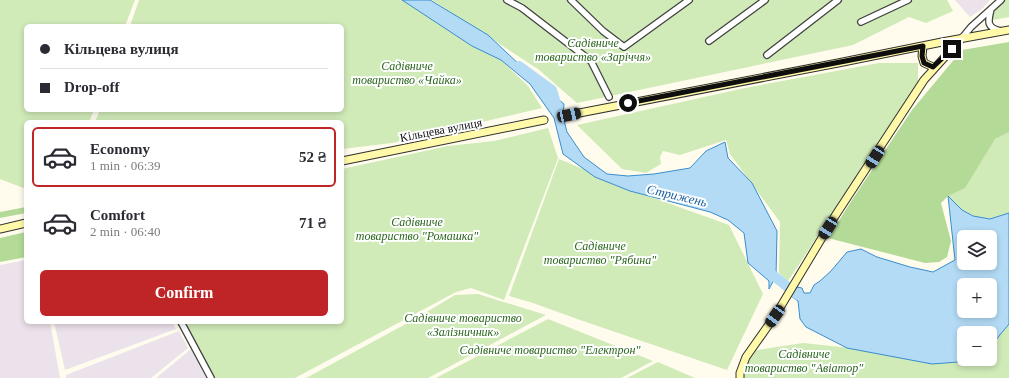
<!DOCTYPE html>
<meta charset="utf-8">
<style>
:root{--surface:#fff;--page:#f7f7f7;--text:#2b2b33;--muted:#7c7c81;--line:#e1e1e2;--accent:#bf2526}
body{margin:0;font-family:"Times New Roman",serif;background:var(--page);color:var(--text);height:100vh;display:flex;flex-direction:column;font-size:15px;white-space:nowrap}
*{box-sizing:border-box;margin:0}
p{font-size:13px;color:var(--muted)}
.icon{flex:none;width:22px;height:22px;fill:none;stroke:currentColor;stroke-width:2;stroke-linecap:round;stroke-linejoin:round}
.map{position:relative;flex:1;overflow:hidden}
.sheet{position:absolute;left:24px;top:120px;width:320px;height:204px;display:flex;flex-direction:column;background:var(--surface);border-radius:6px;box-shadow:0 2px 6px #0003}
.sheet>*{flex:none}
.guide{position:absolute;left:24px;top:24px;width:320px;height:88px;border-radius:6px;box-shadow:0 2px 6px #0003;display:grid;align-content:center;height:88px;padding:0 16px;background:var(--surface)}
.controls{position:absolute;left:957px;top:230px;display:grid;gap:8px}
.controls a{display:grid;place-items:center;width:40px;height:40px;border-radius:6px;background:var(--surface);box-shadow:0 2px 6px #0003;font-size:20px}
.end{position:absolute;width:18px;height:18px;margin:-9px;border:5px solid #0e0e0e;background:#fff;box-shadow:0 0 0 2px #fff}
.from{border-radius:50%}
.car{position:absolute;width:12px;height:24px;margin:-12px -6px;border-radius:5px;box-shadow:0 0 3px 1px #0007;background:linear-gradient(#222 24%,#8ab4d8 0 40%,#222 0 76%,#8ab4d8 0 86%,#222 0)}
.guide b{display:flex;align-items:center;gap:14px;height:38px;font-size:15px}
.guide b+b{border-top:1px solid var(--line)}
.guide i{width:10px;height:10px;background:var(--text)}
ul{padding:7px 0 0;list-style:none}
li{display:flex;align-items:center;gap:12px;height:60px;margin:0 8px 6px;padding:0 8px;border:2px solid transparent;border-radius:6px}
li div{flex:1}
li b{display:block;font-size:15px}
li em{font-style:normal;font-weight:700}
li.current{border-color:var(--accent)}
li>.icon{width:36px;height:36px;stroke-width:1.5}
.button{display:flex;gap:8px;margin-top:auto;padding:8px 16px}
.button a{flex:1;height:46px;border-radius:6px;background:var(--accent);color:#fff;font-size:16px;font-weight:700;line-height:46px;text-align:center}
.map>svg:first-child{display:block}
</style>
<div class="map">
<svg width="1009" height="378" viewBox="0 0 1009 378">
<rect width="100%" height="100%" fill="#fffcee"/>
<!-- industrial -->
<path fill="#ece2ec" d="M955,0H990L982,9L970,17Z
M26,260V322H50L60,378H0V265Z
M54,322H172L176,329L65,370Z
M179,331L188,348L151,378H66V375Z
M191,349L206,378H156Z"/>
<!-- green -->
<path fill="#d0eab8" d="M0,0H135L125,26H26V110H94L89,122H26V189L0,179Z
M139,0H420L501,60L528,86L542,108L392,143L342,149V122H95L100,110H342V26H130Z
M432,0H947L953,11L926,23L909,17L853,45L577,103L538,69Z
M1001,0H1009V17L988,21L991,9Z
M879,63H918V84L788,281L779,273L780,222L730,154L726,140L680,155L663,151L660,157L661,164L646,173L622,169L577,125L745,88Z
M548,128L558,158L504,300L471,288L456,292L295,378H212L177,322H342V169L448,146L494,141Z
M1009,131V213L990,219L973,216L962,210L948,196L958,179L995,139Z
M559,159L643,194L729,225L763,294L727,370L580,320L533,303L509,296Z
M478,294L546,315L428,378H306L415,319L455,295Z
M548,319L653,361L621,378H436Z
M1009,319V378H740L750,351L803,343L926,356L964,359H990V333Z
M658,362L695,378H627Z"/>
<!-- forest -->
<path fill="#b3da97" d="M1009,42V132L995,139L965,188L948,196L941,203L951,241L947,257L939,262L925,263L828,238L852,200L912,110L962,50Z
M26,207V213L0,218V212Z
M26,232V257L0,262V238Z"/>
<!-- water -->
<path fill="#b3dbf6" stroke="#398dce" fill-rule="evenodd" d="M402,0H430L488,35L542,86L564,104L563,116L567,132L584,157L607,174L628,176L654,174L690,168L706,151L725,142L728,158L752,183L777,231L776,276L769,289V281L748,263L744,233L728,220L710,212L630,191L595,177L563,154L554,118L530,84L501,60L472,46Z
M948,196L962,210L973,216L990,219L1009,213V324L990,347V333H964V359H967L958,362L932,364L847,348L806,327L800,319L798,301L791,296L797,287L802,288L804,293H810L814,285L820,281L831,271L847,252L861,249L877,257L910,267L933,272L955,260ZM964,237H990V263H964ZM964,285H990V311H964Z"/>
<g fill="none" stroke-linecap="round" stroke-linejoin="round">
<!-- river -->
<path stroke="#b3dbf6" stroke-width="10" d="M519,66L552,90L557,107
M765,269L798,295"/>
<!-- street casing -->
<g stroke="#414141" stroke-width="8">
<path id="street" d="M507,0L522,8L591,61L609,97
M571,0L603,31L624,47L689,0
M991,9C988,21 986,28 1001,31
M861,22L908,0
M962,38L971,27L1001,0
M709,41L765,0
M767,55L838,0
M181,322L211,378"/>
</g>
<!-- secondary casing -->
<g stroke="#303030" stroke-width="9">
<path id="secondary" d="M923,46L922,56L924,63L933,67H935
M569,115L838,63L942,42L1009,30
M342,161L544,120
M0,229L26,223
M740,378V373L746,357L775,316L835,216L924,80L962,38"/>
</g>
<!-- street -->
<use href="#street" stroke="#fff" stroke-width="5.5"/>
<!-- secondary -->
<use href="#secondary" stroke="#fff9a9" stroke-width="7"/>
</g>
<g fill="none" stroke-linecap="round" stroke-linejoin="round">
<!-- route -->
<path stroke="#0e0e0e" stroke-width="5" d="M628,103L923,46L922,56L924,63L933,67L952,49"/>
</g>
<g text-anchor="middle" stroke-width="4" stroke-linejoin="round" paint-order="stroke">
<!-- park labels -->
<g font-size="12" font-style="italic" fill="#2a661d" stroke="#fff">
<text x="593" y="47">Садівниче<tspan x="593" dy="14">товариство «Заріччя»</tspan></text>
<text x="407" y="70">Садівниче<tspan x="407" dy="14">товариство «Чайка»</tspan></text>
<text x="417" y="226">Садівниче<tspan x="417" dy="14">товариство "Ромашка"</tspan></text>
<text x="600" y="250">Садівниче<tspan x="600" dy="14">товариство "Рябина"</tspan></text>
<text x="463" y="322">Садівниче товариство<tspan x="463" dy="14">«Залізничник»</tspan></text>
<text x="550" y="354">Садівниче товариство "Електрон"</text>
<text x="804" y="358">Садівниче<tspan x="804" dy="14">товариство "Авіатор"</tspan></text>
</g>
<!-- street labels -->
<g font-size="12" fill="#0e0e0e" stroke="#fff">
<text transform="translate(441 130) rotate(-11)" y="4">Кільцева вулиця</text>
</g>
<!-- water labels -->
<g font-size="13" font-style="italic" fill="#165fa0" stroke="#fff">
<text transform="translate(677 195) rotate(13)" y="5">Стрижень</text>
</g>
</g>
</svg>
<div class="controls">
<a><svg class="icon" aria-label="layers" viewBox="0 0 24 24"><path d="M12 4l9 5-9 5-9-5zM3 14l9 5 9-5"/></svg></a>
<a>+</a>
<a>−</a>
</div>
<i class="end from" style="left:628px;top:103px"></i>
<i class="end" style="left:952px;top:49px"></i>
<i class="car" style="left:569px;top:115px;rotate:78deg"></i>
<i class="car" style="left:875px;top:157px;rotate:213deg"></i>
<i class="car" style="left:828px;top:228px;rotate:212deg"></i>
<i class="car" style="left:775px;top:316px;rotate:215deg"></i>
<div class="guide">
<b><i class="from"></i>Кільцева вулиця</b>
<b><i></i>Drop-off</b>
</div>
<section class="sheet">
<ul>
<li class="current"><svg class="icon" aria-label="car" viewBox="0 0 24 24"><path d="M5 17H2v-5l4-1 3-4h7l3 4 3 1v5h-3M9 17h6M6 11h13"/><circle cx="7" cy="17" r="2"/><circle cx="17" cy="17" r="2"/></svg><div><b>Economy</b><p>1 min · 06:39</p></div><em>52 ₴</em></li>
<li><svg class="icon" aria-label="car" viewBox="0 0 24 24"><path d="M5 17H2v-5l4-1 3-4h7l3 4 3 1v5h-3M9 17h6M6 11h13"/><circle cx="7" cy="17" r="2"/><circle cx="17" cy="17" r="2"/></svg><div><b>Comfort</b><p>2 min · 06:40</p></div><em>71 ₴</em></li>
</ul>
<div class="button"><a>Confirm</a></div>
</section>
</div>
